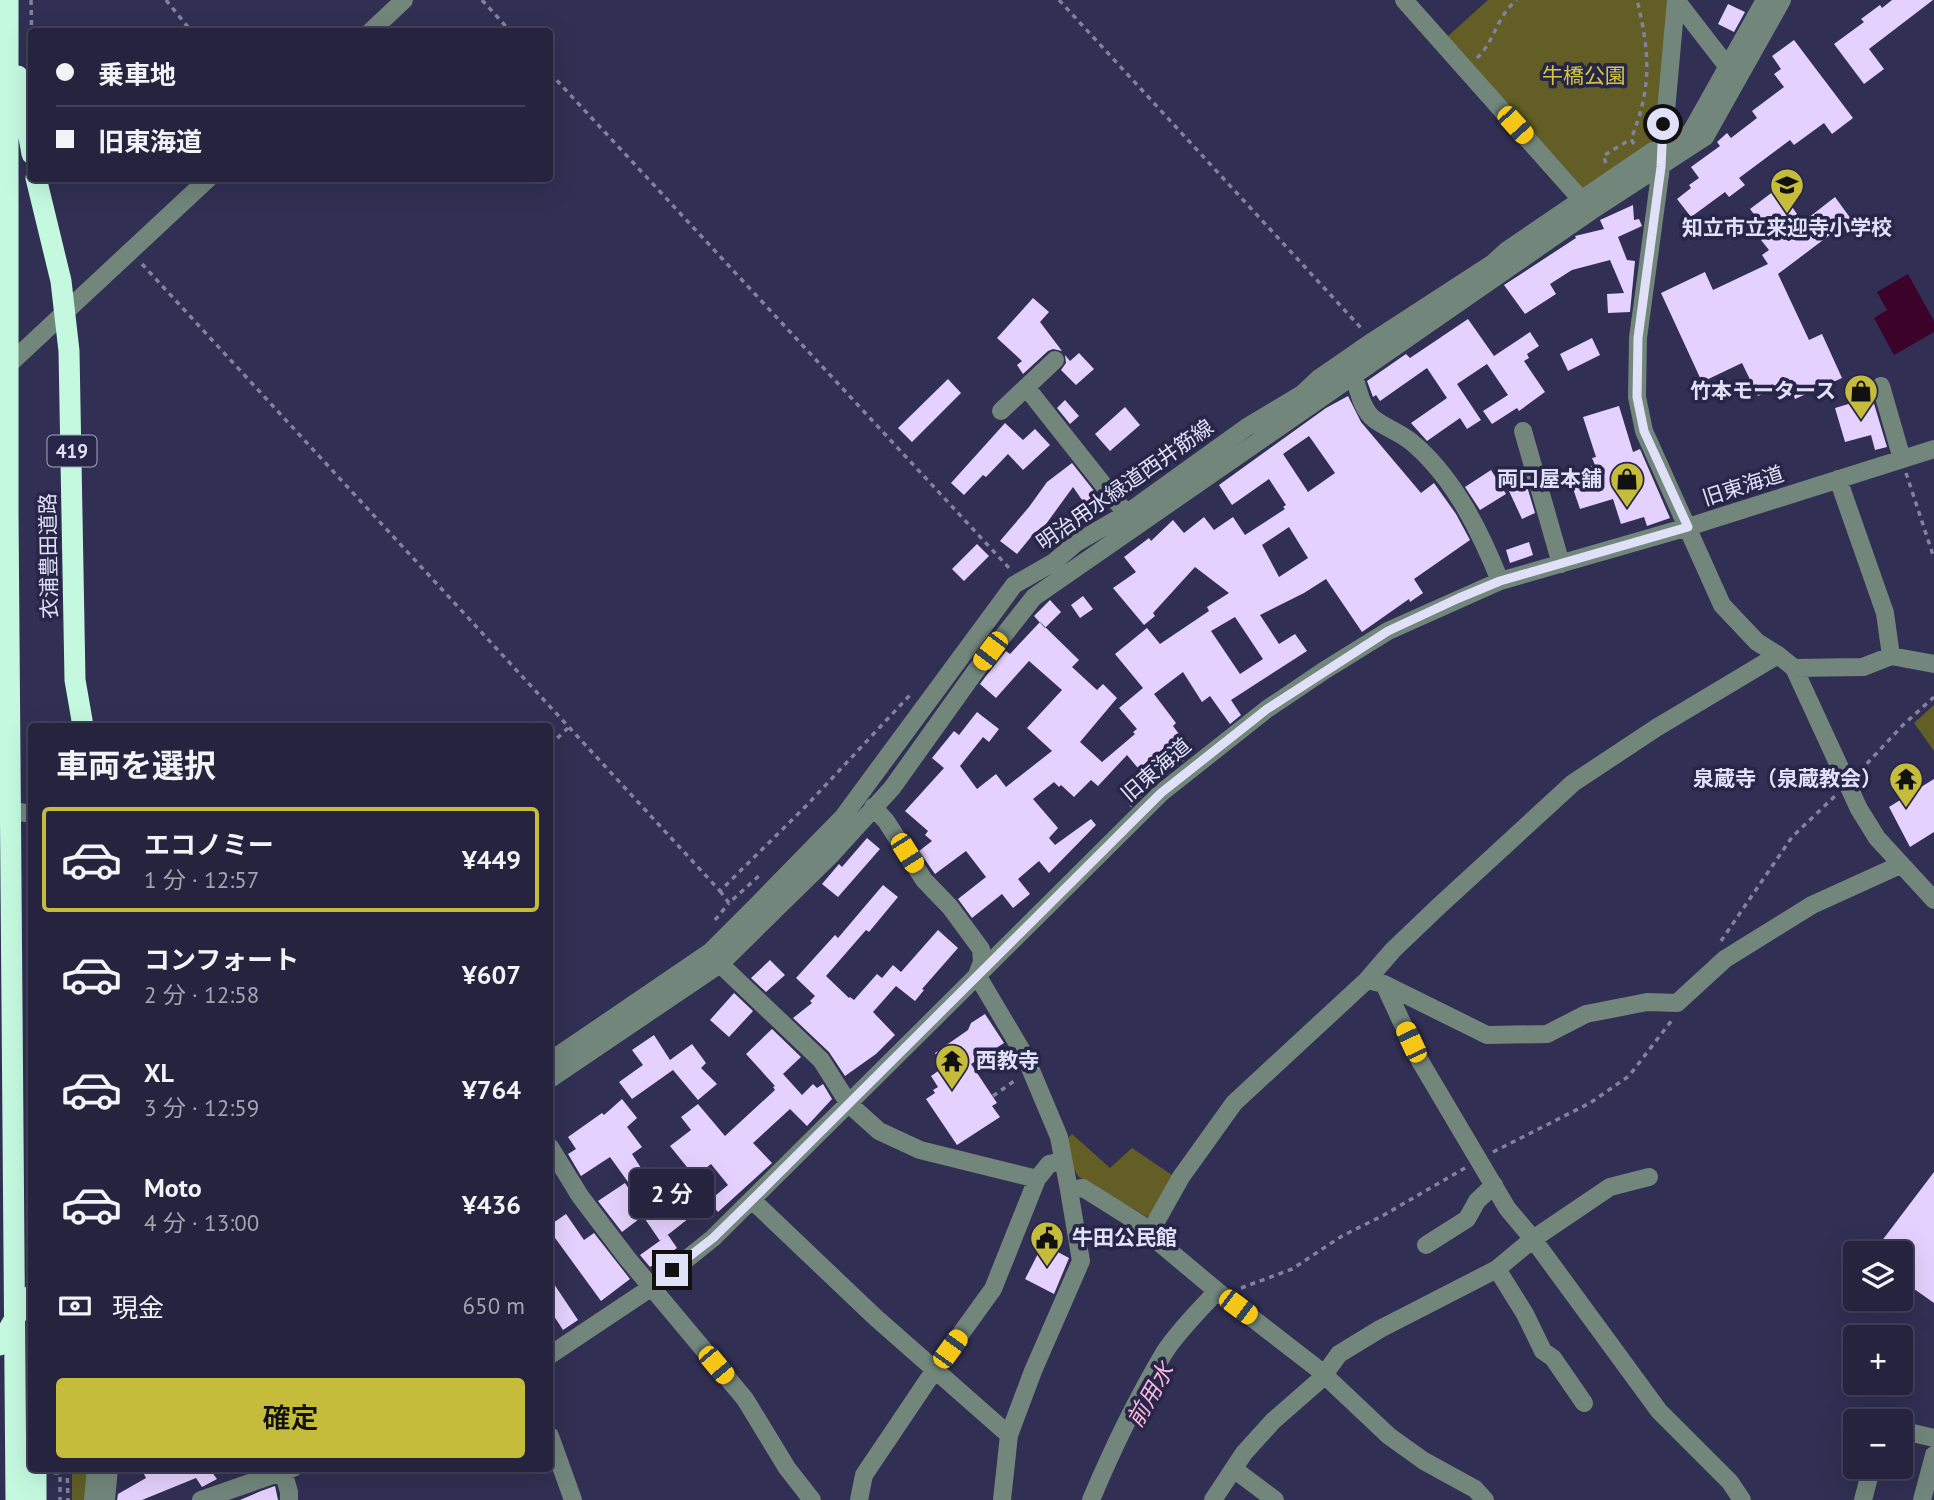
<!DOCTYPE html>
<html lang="ja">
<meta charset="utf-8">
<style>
:root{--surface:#25233e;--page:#2d2b45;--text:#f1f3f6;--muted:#a3a4b0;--line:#424058;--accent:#c6bc3c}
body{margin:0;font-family:"PT Sans","Noto Sans JP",sans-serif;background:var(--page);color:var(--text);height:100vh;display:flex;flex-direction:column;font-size:26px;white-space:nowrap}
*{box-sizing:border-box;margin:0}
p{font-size:23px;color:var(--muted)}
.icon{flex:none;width:38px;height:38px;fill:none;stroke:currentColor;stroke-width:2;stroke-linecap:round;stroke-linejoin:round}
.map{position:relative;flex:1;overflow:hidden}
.panel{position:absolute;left:28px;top:723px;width:525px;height:749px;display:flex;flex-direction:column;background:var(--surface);border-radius:7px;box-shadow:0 7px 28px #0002,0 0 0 2px var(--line)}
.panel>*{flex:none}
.banner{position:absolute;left:28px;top:28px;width:525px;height:154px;border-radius:7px;box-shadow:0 7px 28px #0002,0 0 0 2px var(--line);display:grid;align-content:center;height:154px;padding:0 28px;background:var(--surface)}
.buttons{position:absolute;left:1843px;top:1241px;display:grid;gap:14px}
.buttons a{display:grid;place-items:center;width:70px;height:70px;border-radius:7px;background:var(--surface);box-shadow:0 7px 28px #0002,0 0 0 2px var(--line);font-size:35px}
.end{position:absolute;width:32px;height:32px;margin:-16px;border:9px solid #e0e1f8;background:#111;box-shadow:0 0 0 4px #111}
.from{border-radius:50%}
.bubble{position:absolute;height:49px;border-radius:7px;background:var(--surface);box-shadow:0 7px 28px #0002,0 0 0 2px var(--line);font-size:23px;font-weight:600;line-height:49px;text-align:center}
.car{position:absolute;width:21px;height:42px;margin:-21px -10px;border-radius:9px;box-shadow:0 0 5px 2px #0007;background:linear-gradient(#f5c518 24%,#345 0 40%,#f5c518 0 76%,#345 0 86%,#f5c518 0)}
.banner b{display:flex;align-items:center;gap:24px;height:66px;font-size:26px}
.banner b+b{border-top:2px solid var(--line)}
.banner i{width:18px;height:18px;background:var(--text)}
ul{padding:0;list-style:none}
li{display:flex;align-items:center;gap:21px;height:105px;margin:0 14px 10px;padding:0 14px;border:4px solid transparent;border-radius:7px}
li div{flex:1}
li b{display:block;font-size:26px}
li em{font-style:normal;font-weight:600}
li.active{border-color:var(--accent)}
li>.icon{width:63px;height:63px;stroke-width:1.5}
h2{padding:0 28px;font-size:32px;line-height:84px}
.pay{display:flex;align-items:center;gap:18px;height:77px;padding:0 28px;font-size:26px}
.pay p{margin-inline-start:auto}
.cta{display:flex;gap:14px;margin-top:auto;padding:14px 28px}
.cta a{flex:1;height:80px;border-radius:7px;background:var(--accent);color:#111;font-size:28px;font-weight:600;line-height:80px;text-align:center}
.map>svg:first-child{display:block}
</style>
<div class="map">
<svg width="1934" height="1500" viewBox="0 0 1934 1500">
<rect width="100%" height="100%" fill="#312f53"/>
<!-- green -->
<path fill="#625e26" d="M1488,0H1668L1655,142L1584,189L1447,37Z
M1934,705V751L1914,723Z
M1072,1134L1110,1168L1132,1148L1175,1177L1155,1213L1147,1217L1079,1177L1073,1168L1067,1139Z
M72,1468H91L89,1500H72Z"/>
<!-- water -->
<path fill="#3c022a" d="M1908,274L1934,321V332L1894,355L1874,318L1887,310L1877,292Z"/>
<!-- building -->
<path fill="#e4d1fd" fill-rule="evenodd" d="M1892,0H1933L1869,49L1884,69L1864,84L1834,44L1864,22L1861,19L1880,5L1882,8Z
M1728,4L1745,12L1734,32L1718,24Z
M1794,40L1853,118L1832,134L1824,123L1794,145L1790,140L1739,178L1745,185L1729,197L1725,192L1691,217L1677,199L1691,188L1689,185L1699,178L1691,167L1720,146L1717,142L1727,133L1731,138L1757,118L1752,111L1784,87L1774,74L1781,69L1772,56Z
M1778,188L1803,222L1835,197L1851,219L1778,274L1809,340L1822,334L1842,378L1795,399L1788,382L1758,396L1742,363L1702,382L1661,293L1705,272L1713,290L1768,264L1762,255L1769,250L1761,240L1769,234L1750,209Z
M1633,205L1634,220L1639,219L1642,226L1618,237L1627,260L1635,261L1630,312L1608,313L1607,294L1624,293L1610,260L1572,270L1550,284L1556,294L1525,314L1504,285L1576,238L1575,236L1604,229L1600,220Z
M1033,298L1049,312L1040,322L1062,351L1053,349L1048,351L1023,374L1017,365L1022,361L997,338Z
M1468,319L1494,356L1530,332L1539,346L1527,354L1529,358L1524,361L1545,392L1519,411L1517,408L1492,424L1483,411L1508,395L1487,364L1457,384L1481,420L1467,429L1460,418L1427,441L1411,423L1447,398L1427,368L1380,401L1376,395L1373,397L1367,381L1406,354L1410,358Z
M1592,338L1600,355L1568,371L1560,354Z
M1079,353L1094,369L1076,385L1061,370L1066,363L1065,355L1070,361Z
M948,379L961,393L912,442L898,428Z
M1348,396L1361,422L1421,493L1434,483L1456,514L1470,540L1414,579L1423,593L1410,602L1409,599L1362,632L1326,579L1304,593L1260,615L1279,644L1295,634L1307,651L1231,700L1241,715L1230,724L1210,696L1202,702L1183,672L1154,694L1176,723L1173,726L1193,753L1170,771L1166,766L1148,780L1127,755L1098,786L1091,780L1074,797L1061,785L1059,787L1054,782L1033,799L1058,828L1049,838L1055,845L1091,819L1096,825L1049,873L1039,861L1018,879L1030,894L1013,908L1002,894L972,918L958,899L986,877L966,851L935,874L919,851L932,841L925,835L928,831L905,811L944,768L932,758L954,731L959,735L977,712L999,729L989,742L983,737L960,766L977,789L996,774L1006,787L1052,751L1027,728L1062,690L1029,661L996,698L980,684L986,676L1006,651L1010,654L1040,622L1079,660L1072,667L1097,690L1103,684L1117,698L1080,742L1102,762L1135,734L1133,732L1137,729L1119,708L1143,688L1115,654L1147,628L1160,644L1209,611L1207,607L1229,593L1195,567L1153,613L1155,616L1144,625L1113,588L1136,572L1124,557L1149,538L1151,541L1173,520L1184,533L1204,517L1214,530L1233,517L1245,535L1285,509L1283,507L1286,505L1269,479L1232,505L1219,485L1326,408ZM1309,436L1335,473L1308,492L1283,454ZM1289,527L1308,558L1279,577L1262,545ZM1235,617L1263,659L1240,674L1211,631Z
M1872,397L1887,447L1875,450L1871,435L1845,442L1835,408Z
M1065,400L1079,416L1070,424L1057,408Z
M1619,406L1633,452L1640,449L1670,518L1647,526L1644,517L1621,524L1613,499L1580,509L1568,474L1595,465L1592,458L1596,457L1583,417Z
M1125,407L1140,425L1110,451L1095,434Z
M1005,423L1023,440L1035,429L1050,445L1023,470L1008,454L986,477L983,475L964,495L951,483Z
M1072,463L1102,501L1089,510L1073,487L1038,535L1035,532L1017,554L1000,541L1029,507L1047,482Z
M1491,470L1506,494L1480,510L1465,487Z
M1526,483L1535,513L1522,519L1509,491Z
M1529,542L1533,555L1510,563L1506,550Z
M977,544L989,556L964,581L952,569Z
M1083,596L1093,609L1080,618L1071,605Z
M1050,600L1061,612L1045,628L1034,616Z
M1934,779V832L1910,847L1889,807Z
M1139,783L1146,792L1131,807L1122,795Z
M867,838L880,849L838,897L822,884L839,864L842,867Z
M883,885L898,897L869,932L866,930L826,976L849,998L850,997L854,1000L877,974L882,978L893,965L901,972L938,930L958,948L922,989L924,990L915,1001L896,986L873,1012L895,1035L876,1054L845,1076L829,1052L793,1018L812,1003L810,1001L815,996L796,978L835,935L838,938Z
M770,960L785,975L766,992L751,978Z
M734,993L753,1011L729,1037L710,1020Z
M985,1014L1004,1043L971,1064L997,1103L992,1106L1000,1117L957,1145L926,1099L935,1093L933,1090L938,1087L931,1076L944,1067L935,1053L968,1030L971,1023Z
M772,1029L801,1057L783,1074L802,1095L813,1084L817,1088L823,1084L832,1099L807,1126L790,1109L753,1143L772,1163L718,1212L709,1201L728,1185L711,1164L695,1177L670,1146L691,1130L681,1117L698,1104L725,1136L775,1090L773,1087L775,1086L746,1054Z
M654,1035L670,1060L692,1044L706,1063L701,1068L717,1084L698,1100L673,1070L632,1099L619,1082L643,1065L632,1050Z
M622,1099L637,1118L627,1127L642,1147L632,1154L643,1171L628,1182L610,1157L581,1176L568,1154L576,1149L568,1137L602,1113L604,1115Z
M1934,1172V1303L1900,1279V1253H1884L1881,1242Z
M683,1182L703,1207L660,1241L643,1216L622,1232L598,1201L625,1183L645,1213Z
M566,1214L584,1240L594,1233L630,1279L601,1301L550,1231V1225Z
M668,1235L677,1248L650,1267L640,1255Z
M1043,1244L1069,1258L1054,1294L1025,1279Z
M550,1278L578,1320L563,1330L550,1310Z
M157,1468H218L211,1471L217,1479L202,1487L196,1478L142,1500H117L118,1494L146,1478L144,1474Z
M275,1486L278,1500H240L261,1491Z"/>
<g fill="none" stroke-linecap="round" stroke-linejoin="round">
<!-- path -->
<path stroke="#8282a0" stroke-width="3.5" stroke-dasharray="5 5" stroke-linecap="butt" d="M31,0L32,53
M166,0L192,32
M482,0L511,32
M1059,0L1362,329
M1477,58C1495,41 1497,15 1517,0
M550,73L1010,569
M1634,144L1631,139C1652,88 1650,53 1637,0
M1606,163L1603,156L1631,139
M142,264L720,891L806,806L910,695
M1906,473L1934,558
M550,745L568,728
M1860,771L1903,725L1934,697
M720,891L729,903L761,874
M715,920L729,903
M1721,941L1792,837L1835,796
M993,1096L1017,1079
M1493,1152L1590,1103L1629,1076L1672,1020
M1241,1288L1292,1269L1342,1236L1384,1215L1465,1168
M67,1468L68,1500
M54,1473H60V1500"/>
<!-- minor -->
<path stroke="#72867c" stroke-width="18" d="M1404,0L1587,206
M1676,0L1661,167L1638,338L1637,397L1644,431L1722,605L1757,642L1778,655
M1676,0L1734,75
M370,32L404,0
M3,370L209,178
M1354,376C1358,389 1362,410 1374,419C1387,429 1403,433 1415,445C1455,480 1481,533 1500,581
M1881,386L1902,459
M1026,387L1132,521
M1001,411L1055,360
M1523,431L1561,564
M1838,479L1885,613L1891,656
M1794,668L1859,809L1877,838L1934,900
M873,807L886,821L924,880L950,907L981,949L982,962L977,975L1025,1056L1059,1137L1069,1190L1083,1188L1142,1225L1149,1234L1217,1291L1318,1369L1389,1436L1424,1461L1475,1489L1485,1500
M0,809L32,814
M720,964L821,1060L849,1104L879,1131L920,1150L1037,1179
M1367,980L1384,984L1420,1061L1507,1208L1533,1239L1659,1411L1730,1482L1742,1500
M1384,984L1487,1035L1547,1034L1586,1014L1647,1002L1677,1003L1725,959L1812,905L1900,865
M550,1061L710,952L760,902L843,817L1014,585L1054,562L1076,543L1126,514L1247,427L1302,394L1318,379L1373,341L1493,263L1506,251L1653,151L1669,147L1691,132L1765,0
M550,1079L720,964L831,855L892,788L977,669L1034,597L1591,211L1705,137L1782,0
M550,1147L580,1196L627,1258L745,1399L787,1468L812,1500
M752,1200L875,1317L1009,1435
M1149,1234L1181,1177L1234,1103L1367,980L1393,950L1438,907L1573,783L1656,728L1778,655L1794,668L1863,667L1891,656L1934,664
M1426,1245L1467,1219L1477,1201L1494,1185
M1497,1269L1525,1314L1543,1351L1553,1358L1584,1403
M550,1355L652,1287L713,1238L1161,793L1267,709L1325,670L1388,631L1500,581L1688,527L1934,449
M1900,1430L1934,1438
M550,1436L573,1500
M1235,1470L1275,1500
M283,1471L289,1492V1500
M93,1500L96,1468
M106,1500L109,1468
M201,1500L293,1468
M859,1500L864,1475L936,1368L993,1289L1037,1179L1049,1164L1062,1161
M1002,1500L1009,1435L1033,1371L1081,1261L1069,1190
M1091,1500C1112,1450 1136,1400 1164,1353C1179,1330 1199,1311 1217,1291
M1213,1500L1244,1453L1273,1421L1321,1379L1339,1354L1380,1329L1497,1269L1533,1239L1610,1187L1649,1177
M1863,1500L1872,1466
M1922,1500L1934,1455"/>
<!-- highway -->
<path stroke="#c4f9e0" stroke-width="21" d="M8,0V512L16,1500
M18,76L32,154
M36,178L61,281L69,351L75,680L83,726
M0,1345L19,1311L32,1295
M36,1468V1500"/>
</g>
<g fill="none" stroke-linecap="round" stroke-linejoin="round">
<!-- route -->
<path stroke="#e0e1f8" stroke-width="9" d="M672,1270L713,1238L752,1200L1161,793L1267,709L1388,631L1459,598L1500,581L1688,527L1644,431L1637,397L1638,338L1661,167L1663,124"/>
</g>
<!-- icons -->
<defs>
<g id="school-pin" transform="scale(1.75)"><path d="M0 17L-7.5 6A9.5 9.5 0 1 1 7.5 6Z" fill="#c6bc3c" stroke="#272548"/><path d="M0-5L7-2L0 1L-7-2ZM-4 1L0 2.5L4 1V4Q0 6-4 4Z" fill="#111"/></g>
<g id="shop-pin" transform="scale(1.75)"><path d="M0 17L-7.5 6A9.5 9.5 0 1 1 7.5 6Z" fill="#c6bc3c" stroke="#272548"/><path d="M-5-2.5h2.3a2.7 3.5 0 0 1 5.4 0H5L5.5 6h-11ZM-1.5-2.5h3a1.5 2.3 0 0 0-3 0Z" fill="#111"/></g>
<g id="temple-pin" transform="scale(1.75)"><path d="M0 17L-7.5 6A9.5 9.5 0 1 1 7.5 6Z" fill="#c6bc3c" stroke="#272548"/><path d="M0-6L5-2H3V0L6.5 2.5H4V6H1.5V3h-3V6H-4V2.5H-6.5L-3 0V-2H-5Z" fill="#111"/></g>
<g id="civic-pin" transform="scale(1.75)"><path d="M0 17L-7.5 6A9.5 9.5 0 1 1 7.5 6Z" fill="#c6bc3c" stroke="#272548"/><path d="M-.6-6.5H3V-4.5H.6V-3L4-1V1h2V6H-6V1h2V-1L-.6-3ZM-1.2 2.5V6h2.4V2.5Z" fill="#111"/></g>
</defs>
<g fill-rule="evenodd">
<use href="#school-pin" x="1787" y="185"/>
<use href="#shop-pin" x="1861" y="391"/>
<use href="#shop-pin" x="1627" y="479"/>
<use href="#temple-pin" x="1906" y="779"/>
<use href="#temple-pin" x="952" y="1061"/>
<use href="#civic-pin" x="1047" y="1238"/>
</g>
<g text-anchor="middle" stroke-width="7" stroke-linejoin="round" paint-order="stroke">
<!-- shield labels -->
<rect fill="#272548" stroke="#a8a9c3" stroke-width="2" x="47.5" y="435.5" width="49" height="31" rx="5"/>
<g font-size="19" font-weight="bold" fill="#e0e1f8">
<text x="72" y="458">419</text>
</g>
<!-- park labels -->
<g font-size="21" fill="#d4c83f" stroke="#272548">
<text x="1584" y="83">牛橋公園</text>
</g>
<!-- poi labels -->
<g font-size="21" font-weight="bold" fill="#e0e1f8" stroke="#272548" text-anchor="end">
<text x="1787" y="235" text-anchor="middle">知立市立来迎寺小学校</text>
<text x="1836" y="398">竹本モータース</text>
<text x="1602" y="486">両口屋本舗</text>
<text x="1882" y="786">泉蔵寺（泉蔵教会）</text>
<text x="976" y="1068" text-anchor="start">西教寺</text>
<text x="1072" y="1245" text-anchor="start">牛田公民館</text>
</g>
<!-- street labels -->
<g font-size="21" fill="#e0e1f8" stroke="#272548">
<text transform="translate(1125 485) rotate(-35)" y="7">明治用水緑道西井筋線</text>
<text transform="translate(1743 486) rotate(-18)" y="7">旧東海道</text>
<text transform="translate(49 556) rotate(-91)" y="7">衣浦豊田道路</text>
<text transform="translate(1156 770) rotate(-41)" y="7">旧東海道</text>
</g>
<!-- water labels -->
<g font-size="23" font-style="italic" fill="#f9b5db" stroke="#272548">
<text transform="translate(1150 1395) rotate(-60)" y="8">前用水</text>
</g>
</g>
</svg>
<div class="buttons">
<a><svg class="icon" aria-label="layers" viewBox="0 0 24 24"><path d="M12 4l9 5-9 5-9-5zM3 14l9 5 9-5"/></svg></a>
<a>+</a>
<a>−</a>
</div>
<i class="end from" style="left:1663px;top:124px"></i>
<i class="end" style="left:672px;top:1270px"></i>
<div class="bubble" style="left:630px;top:1169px;width:84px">2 分</div>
<i class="car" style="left:1515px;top:125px;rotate:138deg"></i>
<i class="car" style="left:990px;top:651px;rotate:217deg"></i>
<i class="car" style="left:907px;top:853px;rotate:148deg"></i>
<i class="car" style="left:1411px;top:1042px;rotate:335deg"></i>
<i class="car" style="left:1238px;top:1307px;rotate:127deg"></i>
<i class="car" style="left:950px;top:1349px;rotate:36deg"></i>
<i class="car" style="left:716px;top:1365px;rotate:140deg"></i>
<div class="banner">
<b><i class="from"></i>乗車地</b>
<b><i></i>旧東海道</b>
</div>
<section class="panel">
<h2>車両を選択</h2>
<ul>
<li class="active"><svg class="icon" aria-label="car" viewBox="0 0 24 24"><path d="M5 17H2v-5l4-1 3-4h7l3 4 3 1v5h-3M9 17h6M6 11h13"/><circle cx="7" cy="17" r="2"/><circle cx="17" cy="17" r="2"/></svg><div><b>エコノミー</b><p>1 分 · 12:57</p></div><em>¥449</em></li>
<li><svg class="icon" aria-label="car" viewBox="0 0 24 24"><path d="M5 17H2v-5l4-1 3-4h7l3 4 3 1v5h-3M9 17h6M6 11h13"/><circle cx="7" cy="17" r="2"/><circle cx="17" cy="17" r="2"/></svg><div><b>コンフォート</b><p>2 分 · 12:58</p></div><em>¥607</em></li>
<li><svg class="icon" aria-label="car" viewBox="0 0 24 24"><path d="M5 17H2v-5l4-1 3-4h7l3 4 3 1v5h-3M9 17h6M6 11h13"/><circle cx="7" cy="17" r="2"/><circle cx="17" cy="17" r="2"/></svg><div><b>XL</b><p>3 分 · 12:59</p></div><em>¥764</em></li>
<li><svg class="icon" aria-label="car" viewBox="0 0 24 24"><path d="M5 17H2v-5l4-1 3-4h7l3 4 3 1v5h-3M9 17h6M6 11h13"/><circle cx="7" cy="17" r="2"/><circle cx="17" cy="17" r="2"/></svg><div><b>Moto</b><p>4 分 · 13:00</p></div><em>¥436</em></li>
</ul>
<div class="pay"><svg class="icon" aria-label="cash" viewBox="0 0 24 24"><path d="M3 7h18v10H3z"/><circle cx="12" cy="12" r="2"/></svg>現金<p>650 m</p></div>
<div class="cta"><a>確定</a></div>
</section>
</div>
